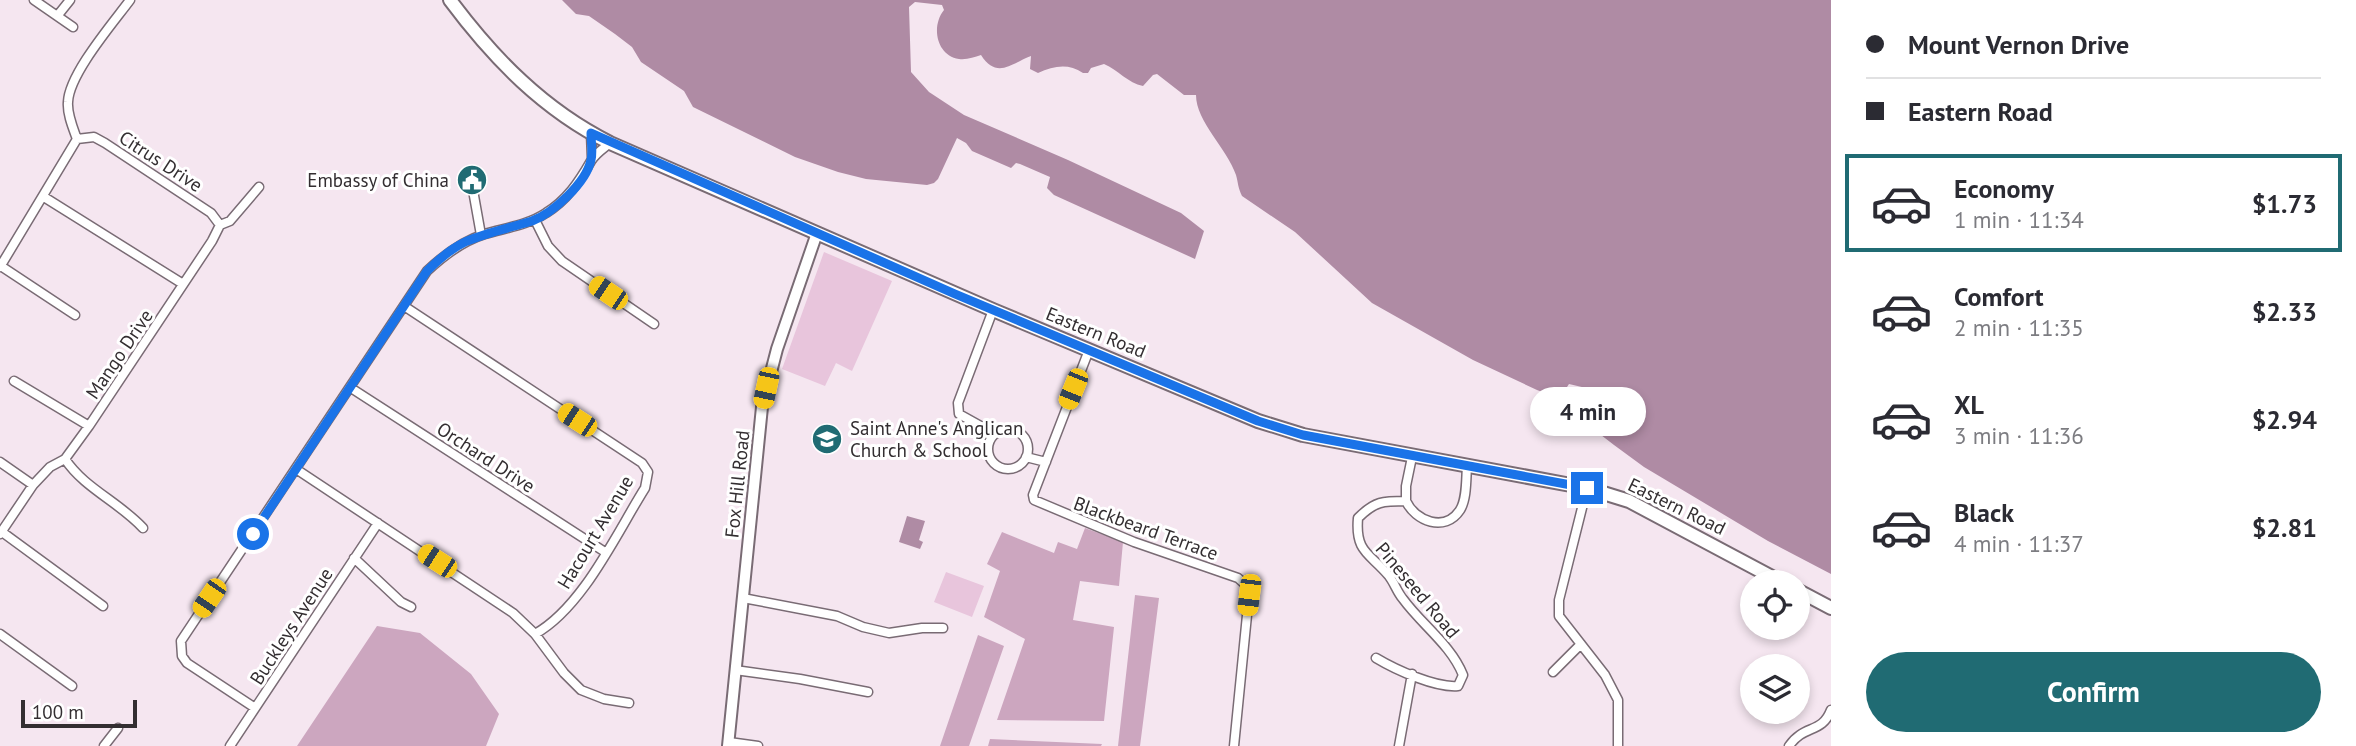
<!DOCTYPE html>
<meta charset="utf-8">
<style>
:root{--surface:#fff;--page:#f7f7f7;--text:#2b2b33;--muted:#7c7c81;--line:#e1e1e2;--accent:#206b73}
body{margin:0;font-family:"PT Sans",sans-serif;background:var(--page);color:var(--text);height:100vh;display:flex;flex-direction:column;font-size:26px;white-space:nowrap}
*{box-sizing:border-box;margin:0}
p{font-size:23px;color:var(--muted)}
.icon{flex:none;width:38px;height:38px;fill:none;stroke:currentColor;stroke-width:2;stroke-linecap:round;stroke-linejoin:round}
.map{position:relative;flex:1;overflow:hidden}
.details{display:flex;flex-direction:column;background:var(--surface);width:525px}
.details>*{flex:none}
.hud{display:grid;align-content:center;height:154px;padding:0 35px;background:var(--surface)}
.fabs{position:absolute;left:1740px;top:570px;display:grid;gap:14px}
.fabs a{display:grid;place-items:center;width:70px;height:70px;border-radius:50%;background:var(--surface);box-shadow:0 4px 10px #0003;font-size:35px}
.scale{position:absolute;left:21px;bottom:18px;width:116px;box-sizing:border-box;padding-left:7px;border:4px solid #332e31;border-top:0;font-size:19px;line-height:24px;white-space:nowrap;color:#332e31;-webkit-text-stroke:5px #fff;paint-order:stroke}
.end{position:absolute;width:32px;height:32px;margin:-16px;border:9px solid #1a73e8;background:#fff;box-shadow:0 0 0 4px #fff}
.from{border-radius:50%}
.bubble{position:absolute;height:49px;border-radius:24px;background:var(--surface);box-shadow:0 4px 10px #0003;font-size:23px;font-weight:700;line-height:49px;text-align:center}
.car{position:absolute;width:21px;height:42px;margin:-21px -10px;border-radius:9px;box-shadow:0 0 5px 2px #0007;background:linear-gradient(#f5c518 24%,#345 0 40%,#f5c518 0 76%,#345 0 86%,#f5c518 0)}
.hud b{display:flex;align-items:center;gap:24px;height:66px;font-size:26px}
.hud b+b{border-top:2px solid var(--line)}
.hud i{width:18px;height:18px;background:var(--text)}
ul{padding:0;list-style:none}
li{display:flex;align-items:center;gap:21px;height:98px;margin:0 14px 10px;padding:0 21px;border:4px solid transparent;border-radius:0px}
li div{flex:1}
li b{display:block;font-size:26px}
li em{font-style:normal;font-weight:700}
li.selected{border-color:var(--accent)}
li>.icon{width:63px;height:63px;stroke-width:1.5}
.button{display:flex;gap:14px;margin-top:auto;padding:14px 35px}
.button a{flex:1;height:80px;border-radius:42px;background:var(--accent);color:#fff;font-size:28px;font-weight:700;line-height:80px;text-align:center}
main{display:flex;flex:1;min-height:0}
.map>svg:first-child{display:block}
</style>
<main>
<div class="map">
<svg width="1831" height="746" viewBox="0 0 1831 746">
<rect width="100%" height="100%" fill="#f5e6f0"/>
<!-- green -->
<path fill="#e8c5dc" d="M824,252L892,281L852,371L836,363L825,386L782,369Z
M946,572L984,586L972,617L934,602Z"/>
<!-- forest -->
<path fill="#cca6bf" d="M1085,528L1123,542L1119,586L1080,581L1073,620L1114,627L1104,721L997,720L1025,639L984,617L1000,571L987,564L1002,532L1054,553L1058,542L1077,549Z
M1135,595L1159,598L1140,746H1118Z
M377,626L420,633L471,674L499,714L486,746H297Z
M978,635L1004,646L969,746H940Z
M990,739L1102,744L1101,746H988Z"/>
<!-- water -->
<path fill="#af8ba4" d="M562,0H1831V574L1768,541L1644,467L1614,445L1601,435L1592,420L1585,404L1586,388L1569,384L1561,396L1555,397L1537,390L1473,360L1372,303L1295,232L1242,196C1238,188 1238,182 1236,175C1227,148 1196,122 1196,95H1184L1157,74L1153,75L1143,86C1128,83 1118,70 1104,64L1091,68L1088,73H1083C1068,63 1054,66 1038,73L1030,69L1031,56C1012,63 997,80 981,55C974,57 967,60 959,59C936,55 931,26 944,10L942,5L915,2L909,7L911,72L929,92L964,115L1068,160L1181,213L1204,231L1195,259L1054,195L1047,188L1050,177L1020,164L1016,163L1011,168L972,151L966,143L957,138L938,179L934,183L927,185L866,179L838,172L795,157L693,107L684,91L641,62L632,47L615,34L589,16L576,14Z
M907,516L925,521L919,540L923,542L920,549L899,542Z"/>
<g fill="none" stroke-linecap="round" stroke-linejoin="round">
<!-- minor casing -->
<g stroke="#796b74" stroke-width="11">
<path id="minor" d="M34,0L73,27
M58,15L70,0
M591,133L592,159
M77,139L94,137L105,143L211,213L220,225
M471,179L481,235
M44,197L183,284
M535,220L548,246L562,261L654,324
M1,266L75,315
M0,267L77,139C73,128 67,114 68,102C69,74 113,23 130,0
M404,306L642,463L648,472L645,488C616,534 583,607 535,634
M993,310L958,403L959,414L995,434
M1089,350L1033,495L1034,500L1134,542L1238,578L1247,586L1249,595L1234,746
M14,381L89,426
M351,388L605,552
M988 449a20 20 0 1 1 40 0a20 20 0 1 1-40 0Z
M1026,457L1046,462
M65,459C84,488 119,502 143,528
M0,462L33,485
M296,469L513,613L535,634L564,673L581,690L604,699L629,703
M1587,488L1559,600V616L1605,675L1618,700V746
M1406,501C1415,521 1445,533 1460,510C1467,499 1466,479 1467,466
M2,532L103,606
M0,534L33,485L50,467L65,459L89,426L212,241L220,225L230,221L259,187
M354,558L401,602L411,607
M743,598L837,616L863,627L889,633L922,628H943
M0,634L72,686
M1376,658C1396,670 1436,688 1458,686L1463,675C1451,645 1422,625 1403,599C1397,592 1395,584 1389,576C1370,553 1355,553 1358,518C1375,501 1383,501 1406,501V486L1412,457
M735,670L800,679L868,692
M1553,672L1581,644
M255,708L187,663L182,656L181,641L427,271C444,255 462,241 485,234C505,228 528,225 546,213C567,200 579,182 591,161C595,154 604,148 610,143
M729,742L758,746
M104,746L118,728
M230,746L378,523
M1399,746L1412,674
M1789,746C1804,724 1822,734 1831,710"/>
</g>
<!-- major casing -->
<g stroke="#796b74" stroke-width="14">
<path id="major" d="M728,746L762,407L777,349L817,233"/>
</g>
<!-- highway casing -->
<g stroke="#796b74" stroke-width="16">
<path id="highway" d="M450,0C494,59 544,110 610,143L993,310L1258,421L1303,435L1587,488L1629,501L1783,583
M1797,590L1831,608"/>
</g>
<!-- minor -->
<use href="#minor" stroke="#fff" stroke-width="8"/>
<!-- major -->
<use href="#major" stroke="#fff" stroke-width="10"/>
<!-- highway -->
<use href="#highway" stroke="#fff" stroke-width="12"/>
</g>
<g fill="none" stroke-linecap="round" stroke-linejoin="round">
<!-- route -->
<path stroke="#1a73e8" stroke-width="9" d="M253,534L427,271C438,260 450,249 465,242C487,232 510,228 532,221C553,213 586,183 591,160C593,152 591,142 591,133L955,294L1258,421L1303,435L1587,488"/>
</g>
<!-- icons -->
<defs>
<g id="civic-disc" transform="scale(1.575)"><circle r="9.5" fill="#206b73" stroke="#fff"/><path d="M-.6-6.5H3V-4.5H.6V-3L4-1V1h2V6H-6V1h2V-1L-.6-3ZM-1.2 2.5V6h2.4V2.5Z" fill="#fff"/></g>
<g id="school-disc" transform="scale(1.575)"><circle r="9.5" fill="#206b73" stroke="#fff"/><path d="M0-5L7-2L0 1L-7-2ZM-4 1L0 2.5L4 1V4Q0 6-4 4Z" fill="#fff"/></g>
</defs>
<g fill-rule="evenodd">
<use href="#civic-disc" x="472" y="180"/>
<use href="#school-disc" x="827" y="439"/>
</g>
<g text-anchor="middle" stroke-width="6" stroke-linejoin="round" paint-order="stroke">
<!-- street labels -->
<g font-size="19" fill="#332e31" stroke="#fff">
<text transform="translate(161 161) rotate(33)" y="7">Citrus Drive</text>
<text transform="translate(1096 332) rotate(22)" y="7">Eastern Road</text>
<text transform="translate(119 354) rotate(-56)" y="7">Mango Drive</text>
<text transform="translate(486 457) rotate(33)" y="7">Orchard Drive</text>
<text transform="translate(737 484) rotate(-84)" y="7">Fox Hill Road</text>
<text transform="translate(1677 506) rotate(26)" y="7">Eastern Road</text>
<text transform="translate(1146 528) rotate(20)" y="7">Blackbeard Terrace</text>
<text transform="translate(595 532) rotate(-59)" y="7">Hacourt Avenue</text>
<text transform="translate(1418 590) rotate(50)" y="7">Pineseed Road</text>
<text transform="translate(291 626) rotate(-57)" y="7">Buckleys Avenue</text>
</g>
<!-- poi labels -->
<g font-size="19" fill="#332e31" stroke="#fff" text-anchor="end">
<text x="449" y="187">Embassy of China</text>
<text x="850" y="435" text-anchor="start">Saint Anne's Anglican<tspan x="850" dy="22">Church &amp; School</tspan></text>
</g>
</g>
</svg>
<div class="fabs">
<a><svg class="icon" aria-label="locate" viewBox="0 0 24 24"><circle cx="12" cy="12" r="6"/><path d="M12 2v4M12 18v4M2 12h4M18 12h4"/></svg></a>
<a><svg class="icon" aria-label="layers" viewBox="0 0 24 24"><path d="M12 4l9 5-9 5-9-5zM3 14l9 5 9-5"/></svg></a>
</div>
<div class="scale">100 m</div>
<i class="end from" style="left:253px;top:534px"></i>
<i class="end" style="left:1587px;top:488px"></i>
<div class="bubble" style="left:1530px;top:387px;width:116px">4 min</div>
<i class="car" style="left:608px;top:293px;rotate:304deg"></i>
<i class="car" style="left:766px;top:388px;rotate:192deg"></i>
<i class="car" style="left:1073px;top:389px;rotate:202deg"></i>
<i class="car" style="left:577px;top:420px;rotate:303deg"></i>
<i class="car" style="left:437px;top:561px;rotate:303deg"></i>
<i class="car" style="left:1249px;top:595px;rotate:187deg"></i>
<i class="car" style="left:209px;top:598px;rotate:214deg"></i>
</div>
<section class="details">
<div class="hud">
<b><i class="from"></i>Mount Vernon Drive</b>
<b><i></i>Eastern Road</b>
</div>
<ul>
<li class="selected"><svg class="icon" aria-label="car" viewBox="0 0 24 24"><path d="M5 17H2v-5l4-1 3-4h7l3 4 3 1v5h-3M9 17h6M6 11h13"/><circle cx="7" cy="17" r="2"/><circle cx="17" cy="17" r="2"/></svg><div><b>Economy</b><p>1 min · 11:34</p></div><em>$1.73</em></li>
<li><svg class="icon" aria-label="car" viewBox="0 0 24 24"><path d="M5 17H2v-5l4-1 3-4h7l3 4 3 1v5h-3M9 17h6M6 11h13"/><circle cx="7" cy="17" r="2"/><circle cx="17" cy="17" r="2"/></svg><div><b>Comfort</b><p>2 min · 11:35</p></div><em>$2.33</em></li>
<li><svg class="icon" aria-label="car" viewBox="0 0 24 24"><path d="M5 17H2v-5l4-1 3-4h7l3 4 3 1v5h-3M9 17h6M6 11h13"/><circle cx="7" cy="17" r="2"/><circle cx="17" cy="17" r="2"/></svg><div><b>XL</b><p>3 min · 11:36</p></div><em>$2.94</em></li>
<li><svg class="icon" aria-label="car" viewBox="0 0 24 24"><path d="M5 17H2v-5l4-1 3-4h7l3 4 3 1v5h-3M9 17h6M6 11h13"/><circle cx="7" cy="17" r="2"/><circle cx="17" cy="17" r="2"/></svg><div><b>Black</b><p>4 min · 11:37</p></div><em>$2.81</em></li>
</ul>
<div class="button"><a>Confirm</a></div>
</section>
</main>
